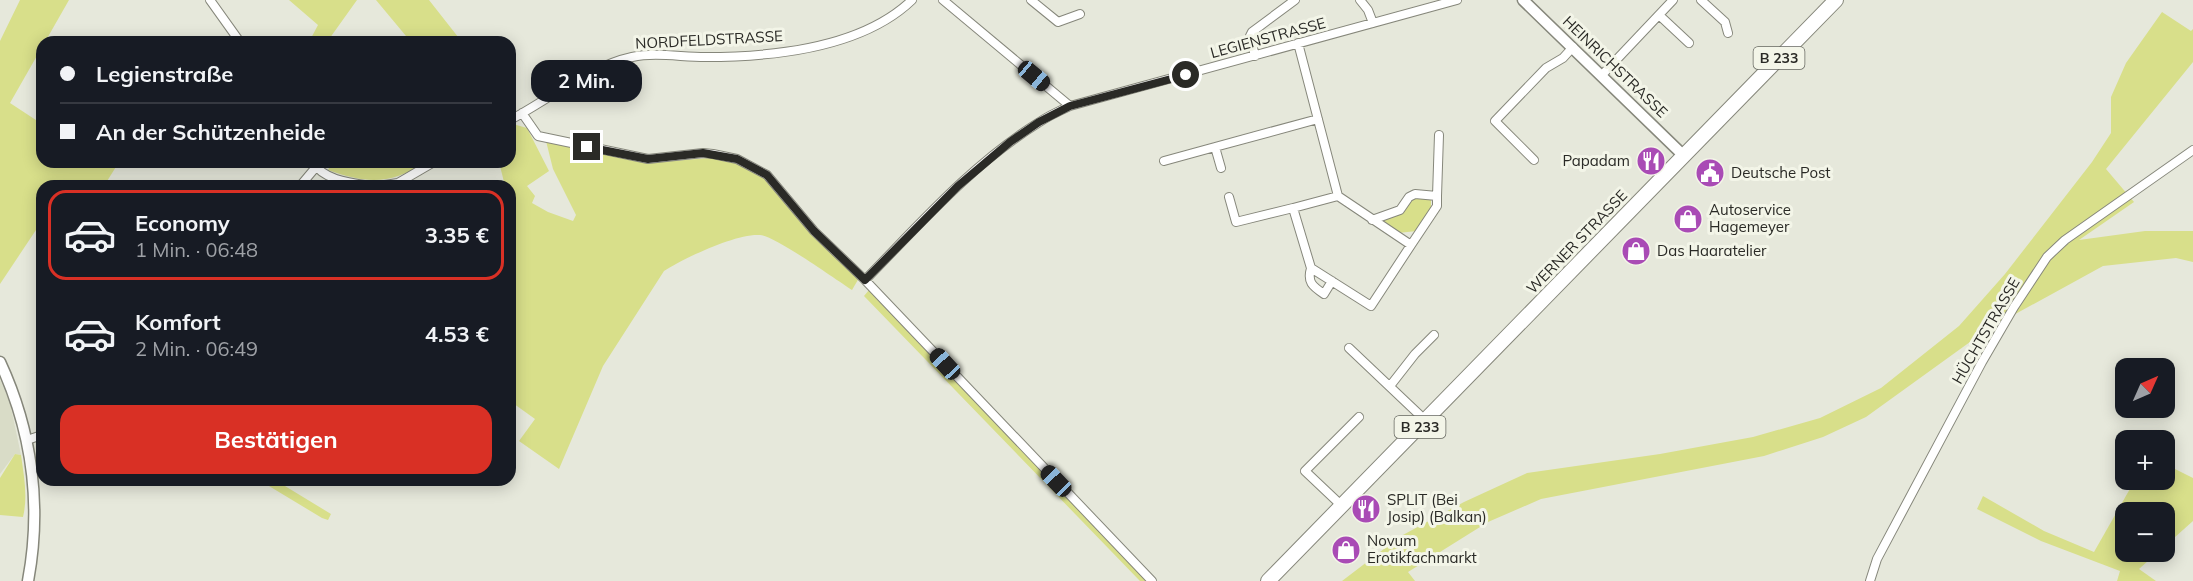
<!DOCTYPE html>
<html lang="de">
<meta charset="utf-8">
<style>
:root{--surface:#171b24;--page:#242831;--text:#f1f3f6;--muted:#9ea1a6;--line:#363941;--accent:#d93025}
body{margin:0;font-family:Mulish,sans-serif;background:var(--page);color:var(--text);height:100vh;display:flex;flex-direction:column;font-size:22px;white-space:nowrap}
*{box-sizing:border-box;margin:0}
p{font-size:20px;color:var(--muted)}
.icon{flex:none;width:33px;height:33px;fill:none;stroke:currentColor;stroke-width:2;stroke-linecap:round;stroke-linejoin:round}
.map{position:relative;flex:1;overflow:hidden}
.side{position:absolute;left:36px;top:180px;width:480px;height:306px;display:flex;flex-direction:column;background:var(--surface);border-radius:18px;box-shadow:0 3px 15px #0003}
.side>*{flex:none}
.top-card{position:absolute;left:36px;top:36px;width:480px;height:132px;border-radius:18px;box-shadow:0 3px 15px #0003;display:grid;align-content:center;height:132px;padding:0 24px;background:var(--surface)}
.needle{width:39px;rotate:45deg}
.buttons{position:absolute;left:2115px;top:358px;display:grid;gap:12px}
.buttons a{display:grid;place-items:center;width:60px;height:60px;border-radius:12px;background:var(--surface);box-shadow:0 3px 15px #0003;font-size:30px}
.end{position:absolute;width:27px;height:27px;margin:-14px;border:8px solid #2a2a26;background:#fff;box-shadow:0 0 0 3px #fff}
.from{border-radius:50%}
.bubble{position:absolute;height:42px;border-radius:18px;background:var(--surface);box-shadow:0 3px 15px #0003;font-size:20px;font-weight:700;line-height:42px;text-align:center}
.car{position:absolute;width:18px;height:36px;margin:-18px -9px;border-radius:8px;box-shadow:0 0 4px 2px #0007;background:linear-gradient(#222 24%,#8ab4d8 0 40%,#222 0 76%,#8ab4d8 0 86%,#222 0)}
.top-card b{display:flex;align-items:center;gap:21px;height:57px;font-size:22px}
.top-card b+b{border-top:2px solid var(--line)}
.top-card i{width:15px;height:15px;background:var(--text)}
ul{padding:10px 0 0;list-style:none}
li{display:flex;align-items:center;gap:18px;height:90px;margin:0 12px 9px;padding:0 12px;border:3px solid transparent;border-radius:18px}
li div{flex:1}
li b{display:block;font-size:22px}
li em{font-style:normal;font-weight:700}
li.on{border-color:var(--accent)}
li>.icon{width:54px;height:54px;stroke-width:1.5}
.cta{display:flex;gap:12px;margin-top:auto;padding:12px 24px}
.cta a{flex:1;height:69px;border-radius:18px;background:var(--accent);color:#fff;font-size:24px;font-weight:700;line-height:69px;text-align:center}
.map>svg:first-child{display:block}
</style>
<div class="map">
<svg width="2193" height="581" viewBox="0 0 2193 581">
<rect width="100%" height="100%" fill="#e6e8db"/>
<!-- built -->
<path fill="#d9dcc7" d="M0,379L10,403L21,455L15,454L0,474Z"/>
<!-- green -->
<path fill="#d8df8a" d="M20,0H69L45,42H42V47L10,103L42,124V162H119L104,186H42V221L0,284V41Z
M289,0H357L327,42H309L318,25Z
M376,0H429L462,42H411Z
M2162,12L2191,31L2193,29V62L2106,169L2134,202L2079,240L2145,231H2193V262L2176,258L2103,266L1988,329L1866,417L1823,437L1764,456L1541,499L1488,522L1408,572L1415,581H1342L1401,536L1464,502L1527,473L1660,454L1753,437L1820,418L1881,388L1959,326L2005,274L2092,162L2111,133V97L2126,63Z
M513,124L527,128L549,171L527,186L535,196L532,203L548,212L573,221L576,215L553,169L546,141L647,163L710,158L736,162L768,180L859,278L852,290C835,279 775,236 760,235C737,233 684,258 664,271L603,366L559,469L519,441L535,419L510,401V186H505L499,162H510V126Z
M332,162H426C390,185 367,184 328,170Z
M1415,197L1431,198V210L1417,231L1398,233L1380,221Z
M869,290L1147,581H1140L864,296Z
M15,454L21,455C24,477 28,496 23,517L0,515V478Z
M2165,464L2193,478V521L2165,546L2164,513H2126V552H2158L2139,569L2156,581H2117L2120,571L2041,541L1977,509L1983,496L2044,531L2094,552L2135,480H2164Z
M259,480H274L280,483L331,514L328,520L322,518Z"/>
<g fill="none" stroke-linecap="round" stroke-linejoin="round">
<!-- minor casing -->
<g stroke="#86877b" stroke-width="10">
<path id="minor" d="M210,0L240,42
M943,0L1070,106
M1031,0L1058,22L1080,14
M1360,0L1368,10L1373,23
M1701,0L1725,22L1728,33
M1659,15L1689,43
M1298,43L1338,196L1411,245L1437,206V196L1415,194L1409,197L1400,210L1372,220
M1255,56L1250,36L1252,32L1295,0
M1602,75L1673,0
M522,113L538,136L648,159L703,153L713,154L737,159L767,175L814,231L865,280L1152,581
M510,120C548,100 590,66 632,57C655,52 681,57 705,57C772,57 861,49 912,0
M1534,160L1495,121L1546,68L1563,58L1573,47
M1164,161L1215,147
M313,162C324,181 352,183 372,186
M1221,168L1215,147L1318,119
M300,186L316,167
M378,186L398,183L434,162
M1437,196L1439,135
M1229,197L1236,222L1293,208L1311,268L1371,306L1411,245
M1293,208L1338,196
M1311,268C1307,282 1312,286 1324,294L1332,281
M865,280C919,225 972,164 1038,123C1048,116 1059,111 1070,106L1457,0
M1349,348L1426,421
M1390,386L1415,354L1434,335
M27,440L42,435
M1342,506L1305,471L1359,417
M1870,581L1877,559L1982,362L2014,307L2047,257L2065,240L2193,150"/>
</g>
<!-- tertiary casing -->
<g stroke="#86877b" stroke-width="13">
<path id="tertiary" d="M1523,0L1684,156
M0,362C32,431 42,506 28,581"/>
</g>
<!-- primary casing -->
<g stroke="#86877b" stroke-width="16">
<path id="primary" d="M1268,581L1836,0"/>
</g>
<!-- minor -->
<use href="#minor" stroke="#fff" stroke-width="8"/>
<!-- tertiary -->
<use href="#tertiary" stroke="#fff" stroke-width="10"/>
<!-- primary -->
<use href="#primary" stroke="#fff" stroke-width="14"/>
</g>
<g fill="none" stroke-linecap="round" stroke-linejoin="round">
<!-- route -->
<path stroke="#2a2a26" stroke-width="8" d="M587,147L648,159L703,153L737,159L767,175L814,231L865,280L958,186L1010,142L1039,122L1070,106L1186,75"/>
</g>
<!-- icons -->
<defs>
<g id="restaurant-disc" transform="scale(1.5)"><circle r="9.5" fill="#a94bb5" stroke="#f3f5e8"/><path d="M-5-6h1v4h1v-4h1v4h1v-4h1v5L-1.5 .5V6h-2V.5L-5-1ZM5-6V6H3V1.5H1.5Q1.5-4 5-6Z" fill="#fff"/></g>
<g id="civic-disc" transform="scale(1.5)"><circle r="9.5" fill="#a94bb5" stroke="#f3f5e8"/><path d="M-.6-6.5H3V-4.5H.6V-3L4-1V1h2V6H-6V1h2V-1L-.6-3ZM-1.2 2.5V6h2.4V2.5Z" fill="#fff"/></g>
<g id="shop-disc" transform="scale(1.5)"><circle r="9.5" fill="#a94bb5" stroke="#f3f5e8"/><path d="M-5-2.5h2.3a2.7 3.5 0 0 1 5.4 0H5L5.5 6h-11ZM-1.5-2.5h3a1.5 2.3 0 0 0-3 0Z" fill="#fff"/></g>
</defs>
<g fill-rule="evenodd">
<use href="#restaurant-disc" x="1651" y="161"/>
<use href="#civic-disc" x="1710" y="173"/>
<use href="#shop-disc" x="1688" y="219"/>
<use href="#shop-disc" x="1636" y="251"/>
<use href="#restaurant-disc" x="1366" y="509"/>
<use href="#shop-disc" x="1346" y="550"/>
</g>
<g text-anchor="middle" stroke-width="6" stroke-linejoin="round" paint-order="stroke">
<!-- shield labels -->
<g fill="#f3f5e8" stroke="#666760" stroke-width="1.5">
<rect x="1753.5" y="47" width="51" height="22" rx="4.5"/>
<rect x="1394.5" y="416" width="51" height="22" rx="4.5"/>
</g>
<g font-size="14" font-weight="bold" fill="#2a2a26">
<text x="1779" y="63">B 233</text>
<text x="1420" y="432">B 233</text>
</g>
<!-- street labels -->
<g font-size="15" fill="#2a2a26" stroke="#f3f5e8">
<text transform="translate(1268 38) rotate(-15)" y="5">LEGIENSTRASSE</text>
<text transform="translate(709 40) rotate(-3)" y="5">NORDFELDSTRASSE</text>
<text transform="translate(1615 67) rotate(44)" y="5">HEINRICHSTRASSE</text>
<text transform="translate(1577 242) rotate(-46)" y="5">WERNER STRASSE</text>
<text transform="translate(1986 331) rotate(-60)" y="5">HÜCHTSTRASSE</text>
</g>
<!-- poi labels -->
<g font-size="15" fill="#2a2a26" stroke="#f3f5e8" text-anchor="start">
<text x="1630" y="166" text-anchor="end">Papadam</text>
<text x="1731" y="178">Deutsche Post</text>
<text x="1709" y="215">Autoservice<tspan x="1709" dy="17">Hagemeyer</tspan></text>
<text x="1657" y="256">Das Haaratelier</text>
<text x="1387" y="505">SPLIT (Bei<tspan x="1387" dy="17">Josip) (Balkan)</tspan></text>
<text x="1367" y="546">Novum<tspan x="1367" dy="17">Erotikfachmarkt</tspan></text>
</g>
</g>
</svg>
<div class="buttons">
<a><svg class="needle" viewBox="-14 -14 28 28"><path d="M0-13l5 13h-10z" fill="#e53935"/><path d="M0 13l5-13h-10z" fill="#9ea1a6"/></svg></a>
<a>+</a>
<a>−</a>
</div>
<i class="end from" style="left:1186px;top:75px"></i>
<i class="end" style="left:587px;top:147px"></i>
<div class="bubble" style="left:531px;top:60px;width:111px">2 Min.</div>
<i class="car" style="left:1034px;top:76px;rotate:130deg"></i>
<i class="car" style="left:945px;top:364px;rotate:317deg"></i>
<i class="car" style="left:1056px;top:481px;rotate:316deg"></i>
<div class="top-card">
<b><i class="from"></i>Legienstraße</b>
<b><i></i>An der Schützenheide</b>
</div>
<section class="side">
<ul>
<li class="on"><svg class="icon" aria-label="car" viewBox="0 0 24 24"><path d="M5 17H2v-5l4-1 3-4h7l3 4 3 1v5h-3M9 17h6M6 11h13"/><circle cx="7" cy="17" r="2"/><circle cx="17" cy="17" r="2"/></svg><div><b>Economy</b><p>1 Min. · 06:48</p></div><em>3.35 €</em></li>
<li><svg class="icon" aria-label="car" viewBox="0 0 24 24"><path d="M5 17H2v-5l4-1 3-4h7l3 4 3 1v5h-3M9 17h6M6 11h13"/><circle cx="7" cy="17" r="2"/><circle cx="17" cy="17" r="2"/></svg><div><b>Komfort</b><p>2 Min. · 06:49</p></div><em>4.53 €</em></li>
</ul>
<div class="cta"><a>Bestätigen</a></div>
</section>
</div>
